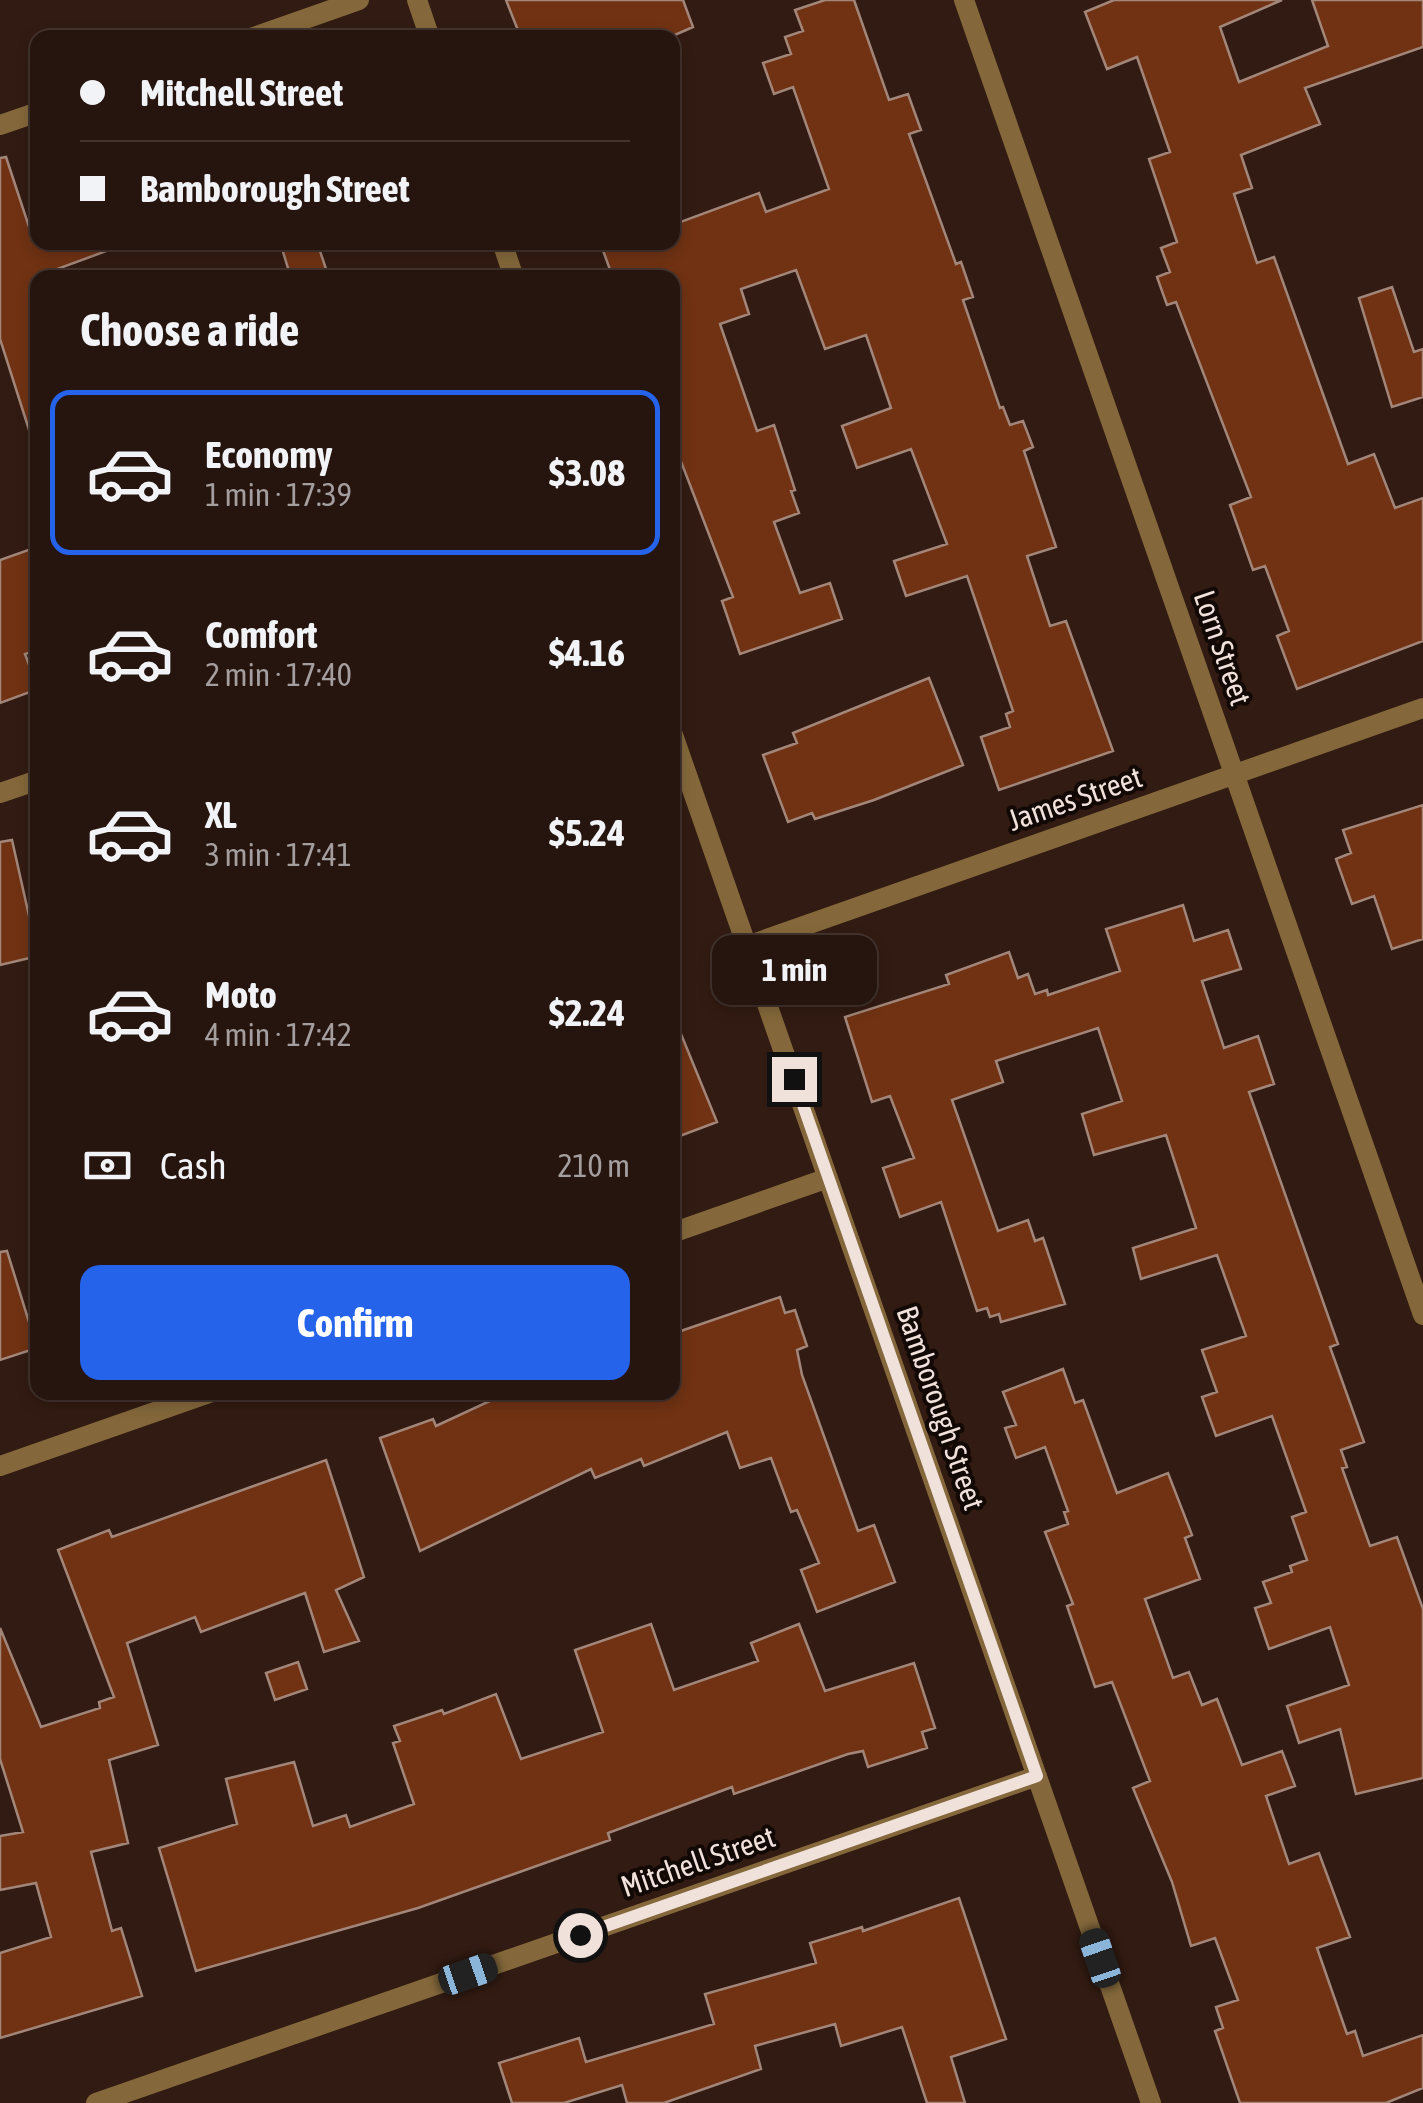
<!DOCTYPE html>
<meta charset="utf-8">
<style>
:root{--surface:#26140e;--page:#32211c;--text:#f1f3f6;--muted:#a49e9e;--line:#42332e;--accent:#2563eb}
body{margin:0;font-family:"Asap Condensed",sans-serif;background:var(--page);color:var(--text);height:100vh;display:flex;flex-direction:column;font-size:38px;white-space:nowrap}
*{box-sizing:border-box;margin:0}
p{font-size:32px;color:var(--muted)}
.icon{flex:none;width:55px;height:55px;fill:none;stroke:currentColor;stroke-width:2;stroke-linecap:round;stroke-linejoin:round}
.map{position:relative;flex:1;overflow:hidden}
.details{position:absolute;left:30px;top:270px;width:650px;height:1130px;display:flex;flex-direction:column;background:var(--surface);border-radius:20px;box-shadow:0 5px 15px #0003,0 0 0 2px var(--line)}
.details>*{flex:none}
.guide{position:absolute;left:30px;top:30px;width:650px;height:220px;border-radius:20px;box-shadow:0 5px 15px #0003,0 0 0 2px var(--line);display:grid;align-content:center;height:220px;padding:0 50px;background:var(--surface)}
.end{position:absolute;width:45px;height:45px;margin:-22px;border:12px solid #f1e1db;background:#111;box-shadow:0 0 0 5px #111}
.from{border-radius:50%}
.bubble{position:absolute;height:70px;border-radius:20px;background:var(--surface);box-shadow:0 5px 15px #0003,0 0 0 2px var(--line);font-size:32px;font-weight:700;line-height:70px;text-align:center}
.car{position:absolute;width:30px;height:60px;margin:-30px -15px;border-radius:12px;box-shadow:0 0 8px 2px #0007;background:linear-gradient(#222 24%,#8ab4d8 0 40%,#222 0 76%,#8ab4d8 0 86%,#222 0)}
.guide b{display:flex;align-items:center;gap:35px;height:95px;font-size:38px}
.guide b+b{border-top:2px solid var(--line)}
.guide i{width:25px;height:25px;background:var(--text)}
ul{padding:0;list-style:none}
li{display:flex;align-items:center;gap:30px;height:165px;margin:0 20px 15px;padding:0 30px;border:5px solid transparent;border-radius:20px}
li div{flex:1}
li b{display:block;font-size:38px}
li em{font-style:normal;font-weight:700}
li.on{border-color:var(--accent)}
li>.icon{width:90px;height:90px;stroke-width:1.5}
h2{padding:0 50px;font-size:45px;line-height:120px}
.pay{display:flex;align-items:center;gap:25px;height:110px;padding:0 50px;font-size:38px}
.pay p{margin-inline-start:auto}
.button{display:flex;gap:20px;margin-top:auto;padding:20px 50px}
.button a{flex:1;height:115px;border-radius:20px;background:var(--accent);color:#fff;font-size:40px;font-weight:700;line-height:115px;text-align:center}
.map>svg:first-child{display:block}
</style>
<div class="map">
<svg width="1423" height="2103" viewBox="0 0 1423 2103">
<rect width="100%" height="100%" fill="#321b12"/>
<!-- building -->
<path fill="#703213" stroke="#a3867a" stroke-width="2.5" d="M506,0H683L693,27L668,38H521Z
M825,0H854L889,100L908,94L921,130L909,134L956,264L961,262L973,297L963,300L1000,408L1003,407L1010,425L1023,421L1033,447L1024,451L1056,547L1027,556L1050,626L1066,621L1113,751L999,790L981,737L1010,727L1006,714L1013,711L967,576L906,596L894,561L947,544L911,449L857,468L842,426L891,408L866,335L825,349L796,270L741,289L749,314L720,324L757,431L774,425L795,490L791,491L799,513L774,522L800,593L830,583L842,619L740,654L722,601L733,597L672,438V278H613L600,242H672V225L759,193L766,212L829,189L793,87L774,94L763,63L791,54L785,37L803,31L795,10Z
M1114,0H1282L1220,27L1239,82L1328,46L1312,0H1423V47L1305,88L1320,124L1241,155L1252,188L1234,194L1257,263L1274,257L1348,464L1374,454L1395,508L1423,498V641L1297,689L1277,636L1289,631L1265,566L1253,570L1230,505L1251,497L1176,302L1167,305L1157,277L1170,272L1161,248L1177,242L1149,159L1170,152L1137,57L1107,69L1085,12Z
M6,157L34,242H120V246L38,276V435L31,436L0,339V158Z
M280,242H317L329,278H291Z
M1392,287L1414,352L1423,349V397L1392,407L1359,298Z
M31,549L38,568V650L25,654L38,689L0,703V560Z
M929,678L963,765L874,800L815,819L812,813L788,822L763,755L797,743L793,733Z
M1423,805V939L1392,949L1374,896L1352,904L1336,859L1351,853L1343,830Z
M12,840L38,956L0,965V842Z
M1183,905L1194,941L1228,930L1241,969L1202,981L1224,1048L1258,1036L1274,1084L1249,1092L1338,1344L1330,1347L1364,1442L1341,1450L1347,1467L1342,1468L1370,1546L1397,1537L1423,1609V1778L1356,1794L1340,1729L1299,1743L1287,1706L1349,1685L1330,1627L1269,1649L1255,1608L1271,1603L1263,1582L1292,1572L1290,1566L1307,1560L1292,1517L1306,1512L1272,1416L1216,1436L1202,1397L1217,1392L1202,1350L1246,1336L1217,1255L1141,1279L1133,1248L1196,1228L1166,1135L1094,1155L1082,1114L1122,1101L1098,1028L996,1061L1003,1082L952,1100L998,1231L1028,1220L1035,1241L1043,1238L1065,1304L1001,1322L999,1314L990,1317L987,1308L977,1311L941,1202L900,1217L883,1168L914,1158L890,1096L872,1102L845,1017L949,984L946,975L1009,952L1018,978L1028,974L1035,994L1047,990L1048,995L1120,971L1106,929Z
M672,1012L717,1122L672,1139Z
M7,1251L37,1348L0,1360V1252Z
M780,1297L785,1313L795,1310L807,1346L797,1350L802,1375L858,1531L874,1525L895,1582L817,1612L801,1570L819,1563L797,1510L791,1512L771,1458L740,1468L727,1432L644,1466L641,1459L595,1478L591,1469L420,1551L380,1438L433,1419L436,1426L509,1392H672V1334Z
M1063,1369L1075,1403L1083,1400L1117,1493L1168,1473L1192,1535L1185,1538L1200,1579L1145,1599L1173,1678L1189,1672L1202,1705L1217,1699L1242,1765L1282,1751L1295,1786L1266,1796L1289,1864L1319,1853L1350,1937L1317,1948L1347,2034L1355,2031L1363,2056L1423,2035V2088L1386,2103H1240L1215,2031L1223,2028L1216,2007L1238,2000L1215,1938L1191,1946L1172,1882L1133,1788L1150,1781L1112,1682L1095,1687L1067,1606L1073,1604L1045,1532L1068,1524L1064,1512L1068,1511L1045,1447L1016,1458L1005,1428L1016,1425L1003,1392Z
M326,1460L364,1577L336,1590L359,1641L324,1652L305,1593L201,1632L195,1617L127,1643L158,1745L109,1760L128,1843L91,1852L112,1931L121,1928L142,1996L0,2038V1953L51,1937L36,1883L0,1890V1836L23,1832L0,1759V1628L41,1727L100,1708L99,1702L114,1697L58,1550L109,1530L112,1537Z
M651,1624L674,1690L758,1661L751,1643L799,1624L825,1691L914,1663L935,1728L922,1732L927,1748L868,1767L863,1751L848,1754L734,1794L732,1787L608,1833L610,1840L418,1908L196,1971L159,1848L237,1824L226,1779L294,1762L313,1826L346,1815L350,1827L414,1804L393,1743L400,1741L394,1726L442,1710L444,1714L496,1694L521,1759L603,1732L575,1650Z
M298,1662L307,1689L275,1700L266,1673Z
M959,1898L1006,2039L951,2057L965,2103H927L902,2027L841,2046L835,2024L755,2046L761,2069L664,2103H627L622,2085L564,2103H512L499,2063L579,2038L586,2062L714,2024L705,1994L816,1963L810,1943L862,1927L863,1931Z"/>
<g fill="none" stroke-linecap="round" stroke-linejoin="round">
<!-- street -->
<path stroke="#84683b" stroke-width="20" d="M417,0L430,38
M964,0L1423,1315
M251,38L359,0
M0,125L38,112
M502,242L514,278
M672,732L1151,2103
M0,793L38,780
M747,946L1423,708
M672,1233L828,1178
M0,1466L212,1392
M96,2103L1037,1776"/>
</g>
<g fill="none" stroke-linecap="round" stroke-linejoin="round">
<!-- route -->
<path stroke="#f1e1db" stroke-width="12" d="M580,1935L1037,1776L794,1079"/>
</g>
<g text-anchor="middle" stroke-width="8" stroke-linejoin="round" paint-order="stroke">
<!-- street labels -->
<g font-size="30" fill="#f1e1db" stroke="#120905">
<text transform="translate(1222 648) rotate(71)" y="10">Lorn Street</text>
<text transform="translate(1075 799) rotate(-19)" y="10">James Street</text>
<text transform="translate(940 1408) rotate(71)" y="10">Bamborough Street</text>
<text transform="translate(698 1862) rotate(-19)" y="10">Mitchell Street</text>
</g>
</g>
</svg>
<i class="end from" style="left:580px;top:1935px"></i>
<i class="end" style="left:794px;top:1079px"></i>
<div class="bubble" style="left:712px;top:935px;width:165px">1 min</div>
<i class="car" style="left:1100px;top:1958px;rotate:341deg"></i>
<i class="car" style="left:468px;top:1974px;rotate:71deg"></i>
<div class="guide">
<b><i class="from"></i>Mitchell Street</b>
<b><i></i>Bamborough Street</b>
</div>
<section class="details">
<h2>Choose a ride</h2>
<ul>
<li class="on"><svg class="icon" aria-label="car" viewBox="0 0 24 24"><path d="M5 17H2v-5l4-1 3-4h7l3 4 3 1v5h-3M9 17h6M6 11h13"/><circle cx="7" cy="17" r="2"/><circle cx="17" cy="17" r="2"/></svg><div><b>Economy</b><p>1 min · 17:39</p></div><em>$3.08</em></li>
<li><svg class="icon" aria-label="car" viewBox="0 0 24 24"><path d="M5 17H2v-5l4-1 3-4h7l3 4 3 1v5h-3M9 17h6M6 11h13"/><circle cx="7" cy="17" r="2"/><circle cx="17" cy="17" r="2"/></svg><div><b>Comfort</b><p>2 min · 17:40</p></div><em>$4.16</em></li>
<li><svg class="icon" aria-label="car" viewBox="0 0 24 24"><path d="M5 17H2v-5l4-1 3-4h7l3 4 3 1v5h-3M9 17h6M6 11h13"/><circle cx="7" cy="17" r="2"/><circle cx="17" cy="17" r="2"/></svg><div><b>XL</b><p>3 min · 17:41</p></div><em>$5.24</em></li>
<li><svg class="icon" aria-label="car" viewBox="0 0 24 24"><path d="M5 17H2v-5l4-1 3-4h7l3 4 3 1v5h-3M9 17h6M6 11h13"/><circle cx="7" cy="17" r="2"/><circle cx="17" cy="17" r="2"/></svg><div><b>Moto</b><p>4 min · 17:42</p></div><em>$2.24</em></li>
</ul>
<div class="pay"><svg class="icon" aria-label="cash" viewBox="0 0 24 24"><path d="M3 7h18v10H3z"/><circle cx="12" cy="12" r="2"/></svg>Cash<p>210 m</p></div>
<div class="button"><a>Confirm</a></div>
</section>
</div>
